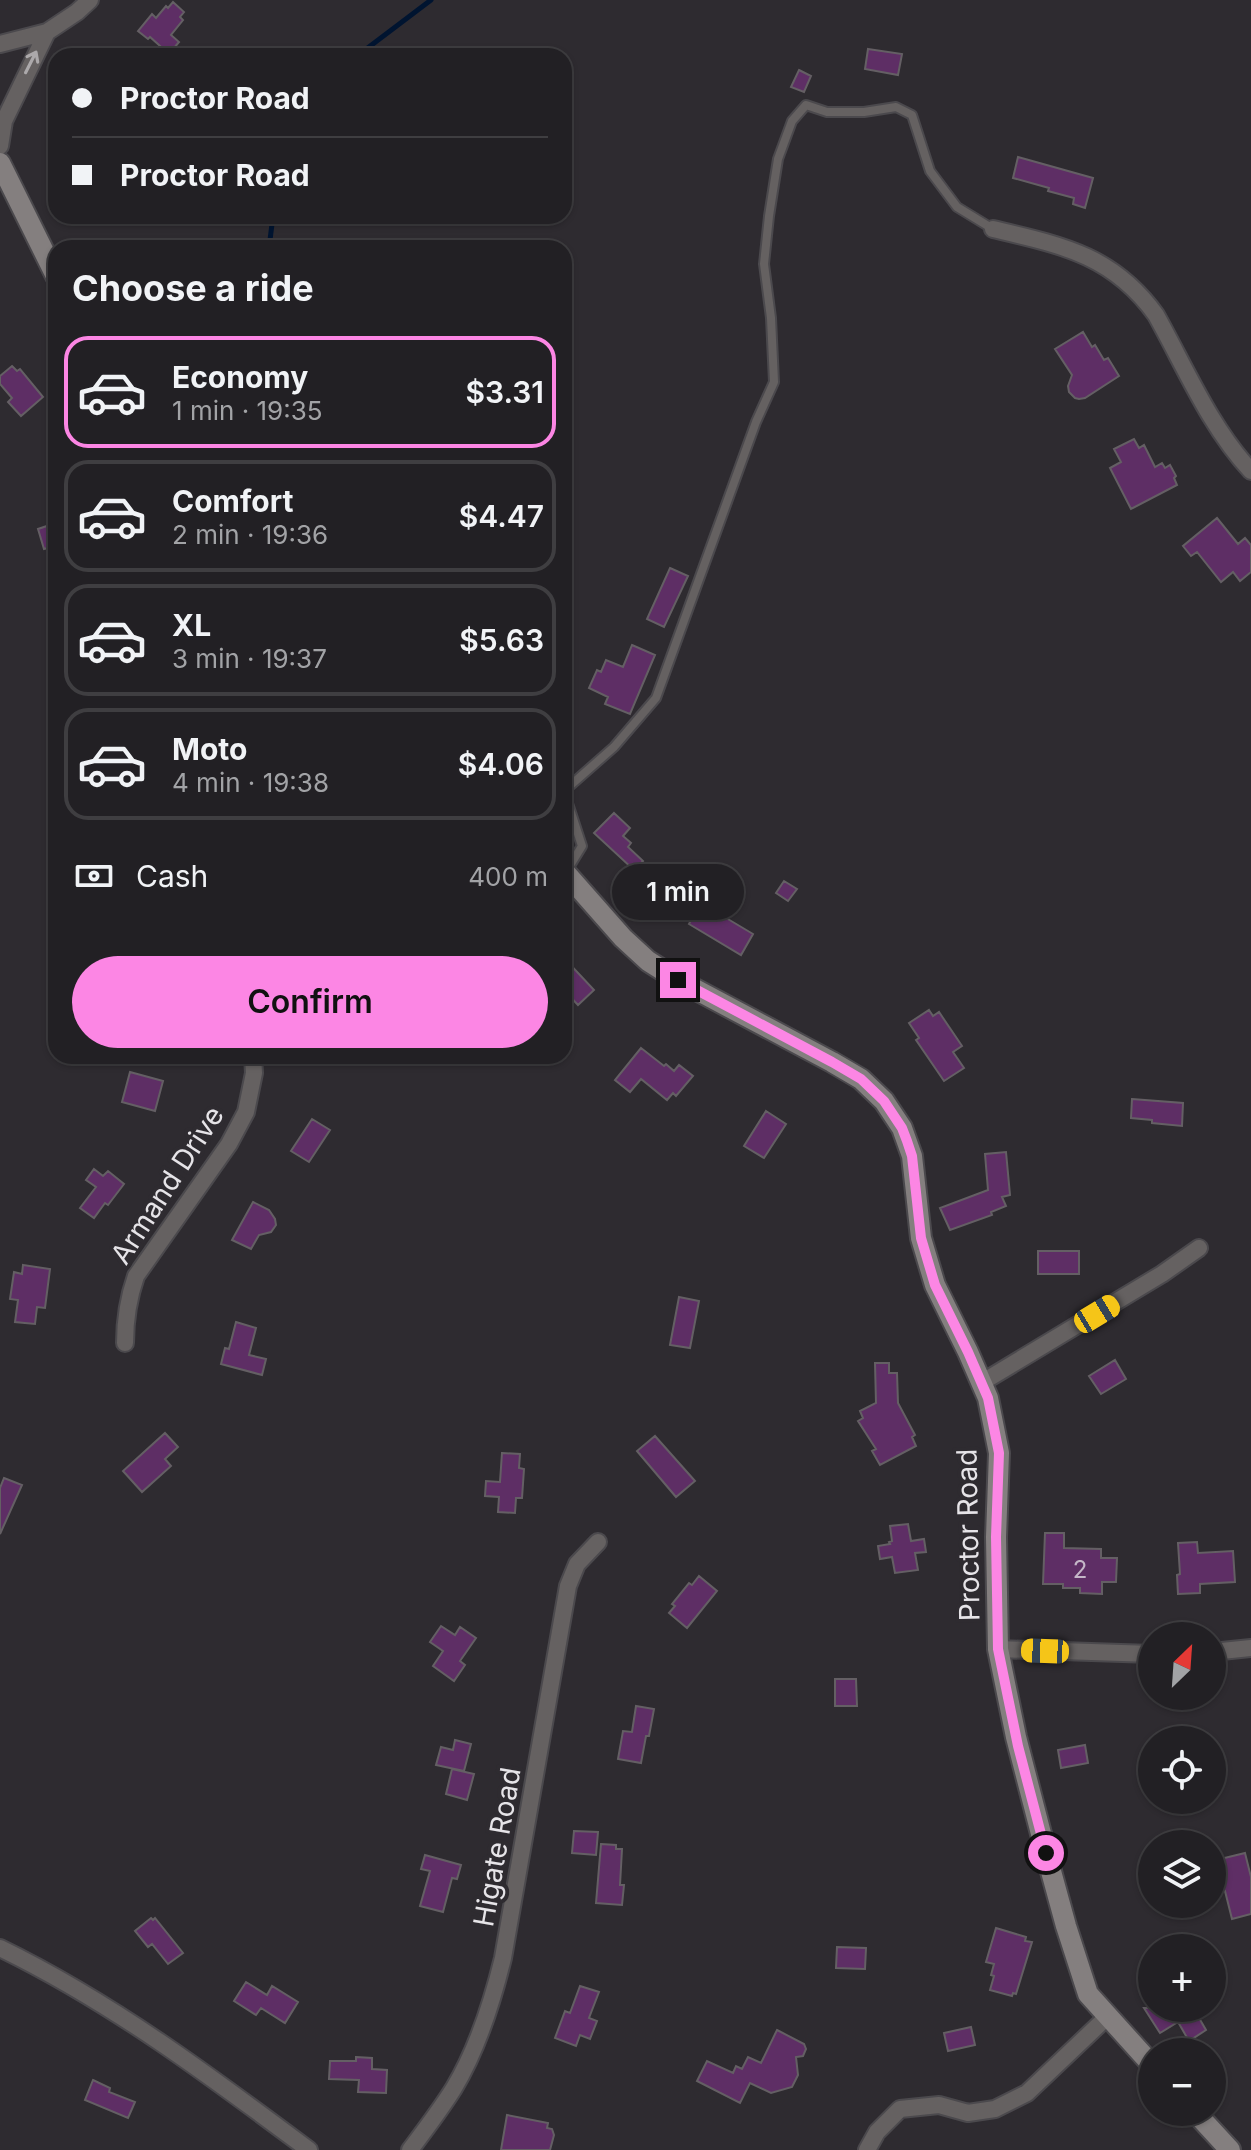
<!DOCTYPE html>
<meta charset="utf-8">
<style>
:root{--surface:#222024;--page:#2e2d31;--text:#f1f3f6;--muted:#a2a3a6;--line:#3f3e41;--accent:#fc86e4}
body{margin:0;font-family:Inter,sans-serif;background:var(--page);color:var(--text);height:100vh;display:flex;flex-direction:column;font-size:30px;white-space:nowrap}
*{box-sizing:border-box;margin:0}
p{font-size:26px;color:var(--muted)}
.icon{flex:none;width:44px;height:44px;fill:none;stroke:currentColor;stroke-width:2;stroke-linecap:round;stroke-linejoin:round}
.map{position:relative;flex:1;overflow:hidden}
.panel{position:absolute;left:48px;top:240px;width:524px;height:824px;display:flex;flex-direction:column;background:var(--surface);border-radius:24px;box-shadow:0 2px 6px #0004,0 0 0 2px var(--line)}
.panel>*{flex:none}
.top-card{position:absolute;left:48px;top:48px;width:524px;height:176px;border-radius:24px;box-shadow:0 2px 6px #0004,0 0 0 2px var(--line);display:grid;align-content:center;height:176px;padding:0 24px;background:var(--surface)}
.needle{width:52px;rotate:25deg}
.fabs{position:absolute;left:1138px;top:1622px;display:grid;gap:16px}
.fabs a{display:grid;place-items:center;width:88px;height:88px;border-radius:50%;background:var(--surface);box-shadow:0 2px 6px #0004,0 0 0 2px var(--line);font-size:40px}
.end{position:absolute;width:36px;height:36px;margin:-18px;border:10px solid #fc86e4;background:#111;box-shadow:0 0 0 4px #111}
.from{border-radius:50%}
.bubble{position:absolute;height:56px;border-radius:28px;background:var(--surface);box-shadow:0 2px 6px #0004,0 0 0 2px var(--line);font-size:26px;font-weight:600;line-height:56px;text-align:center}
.car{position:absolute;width:24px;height:48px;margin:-24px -12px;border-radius:10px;box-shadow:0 0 6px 2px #0007;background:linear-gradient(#f5c518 24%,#345 0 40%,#f5c518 0 76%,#345 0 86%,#f5c518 0)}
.top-card b{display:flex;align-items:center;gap:28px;height:76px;font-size:30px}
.top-card b+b{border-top:2px solid var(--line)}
.top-card i{width:20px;height:20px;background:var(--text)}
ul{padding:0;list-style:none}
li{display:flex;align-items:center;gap:24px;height:112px;margin:0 16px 12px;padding:0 8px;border:4px solid var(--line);border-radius:24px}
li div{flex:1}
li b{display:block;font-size:30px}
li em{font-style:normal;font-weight:600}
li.on{border-color:var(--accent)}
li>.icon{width:72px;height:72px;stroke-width:1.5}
h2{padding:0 24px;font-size:36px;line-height:96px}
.pay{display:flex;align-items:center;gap:20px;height:88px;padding:0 24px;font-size:30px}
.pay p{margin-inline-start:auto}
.button{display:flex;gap:16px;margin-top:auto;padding:16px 24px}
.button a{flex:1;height:92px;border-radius:48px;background:var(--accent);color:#111;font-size:32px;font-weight:600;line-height:92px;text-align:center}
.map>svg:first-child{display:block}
</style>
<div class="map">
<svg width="1251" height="2150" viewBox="0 0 1251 2150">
<rect width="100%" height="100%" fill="#2e2b30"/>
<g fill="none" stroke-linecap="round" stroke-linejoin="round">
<!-- stream -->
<path stroke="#001430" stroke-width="5" d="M357,56L431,0
M269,248L273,216"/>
</g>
<!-- building -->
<path fill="#5e2e65" stroke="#645f64" stroke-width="2" d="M173,2L184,12L180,17L183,20L171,35L179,42L169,54L150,37L148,39L138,31L152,14L156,18L166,6L168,8Z
M868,49L902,54L898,75L865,69Z
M799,70L811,76L804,92L791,87Z
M1018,157L1093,178L1085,208L1073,204L1074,198L1048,191L1049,188L1013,178Z
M1083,332L1092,347L1095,345L1104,360L1108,358L1119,376L1085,398L1079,399L1075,398L1069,392L1068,386L1072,375L1055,349Z
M12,366L17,371L20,369L43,397L21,416L8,402L12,398L0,384V376Z
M1134,439L1139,448L1144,445L1155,467L1162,463L1165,468L1170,465L1176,476L1174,478L1177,485L1131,509L1110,468L1121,462L1114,449Z
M1217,518L1238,544L1245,538L1251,545V572L1240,581L1233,572L1221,582L1197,552L1191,556L1183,546Z
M56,523V546L44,549L38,529Z
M670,568L688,576L664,627L647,619Z
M632,645L655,655L630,714L605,704L608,697L589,688L597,670L601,672L606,660L623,667Z
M614,813L630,828L623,836L631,843L628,847L643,861L640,864L654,877L637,895L622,882L634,870L594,833Z
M784,881L797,889L788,901L776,893Z
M701,903L753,934L741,955L689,924Z
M564,958L594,990L578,1005L564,990Z
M929,1010L933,1016L939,1012L962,1046L953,1052L964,1068L944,1081L916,1040L919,1038L909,1023Z
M641,1048L664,1066L666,1064L674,1071L679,1065L693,1076L676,1096L673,1093L667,1100L641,1079L630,1092L615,1080Z
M130,1072L163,1081L155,1111L122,1102Z
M1132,1099L1183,1103L1182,1126L1152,1123V1120L1131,1118Z
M766,1111L786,1124L764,1158L744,1146Z
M312,1119L330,1130L309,1162L291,1151Z
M1006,1152L1010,1195L1002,1197L1006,1206L991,1212L992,1215L950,1230L940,1208L988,1190L985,1154Z
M94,1169L103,1176L108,1171L124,1184L108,1205L105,1203L94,1218L80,1208L96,1187L86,1180Z
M253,1202L269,1210L275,1219L276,1225L271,1232L259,1235L251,1249L232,1240Z
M1038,1251H1079V1274H1038Z
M23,1265L50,1269L45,1308L37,1307L35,1324L15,1322L18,1300L10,1299L14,1272L22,1274Z
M679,1297L699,1301L690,1348L670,1345Z
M236,1322L256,1328L249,1355L266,1359L262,1375L221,1364L225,1348L229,1349Z
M1115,1360L1126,1379L1101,1394L1089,1376Z
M875,1363H889V1373H897L898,1403L915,1435L912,1437L916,1446L880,1465L872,1451L876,1449L858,1421L863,1418L860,1411L876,1403Z
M165,1433L178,1447L165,1459L171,1466L142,1492L123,1471Z
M655,1436L695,1481L676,1497L637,1451Z
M502,1453L520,1454L519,1468L524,1469L522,1498H516L515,1513L498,1512L499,1497L485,1496L486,1481L500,1482Z
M4,1478L22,1485L0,1534V1488Z
M908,1524L911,1541L924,1539L926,1552L915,1553L918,1570L895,1573L892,1557L880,1559L878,1546L890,1544L889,1542L892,1541L890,1526Z
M1045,1533H1064V1548L1101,1549V1558H1117L1116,1582H1102V1594L1080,1593V1588H1063V1584H1043Z
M1197,1542L1198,1553L1233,1551L1235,1582L1200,1584V1593L1178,1594L1177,1575L1180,1574L1178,1543Z
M699,1576L717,1591L687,1628L669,1613L675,1606L672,1604L689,1583L692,1585Z
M441,1626L455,1635L460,1627L476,1638L460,1661L465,1665L454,1681L433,1666L443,1651L430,1642Z
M835,1679H856L857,1706H835Z
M636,1706L654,1709L649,1736H646L641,1763L618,1759L623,1731L632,1732Z
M455,1740L471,1744L464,1771L436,1765L441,1747L453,1750Z
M1085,1745L1088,1763L1061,1768L1058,1750Z
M452,1769L474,1774L467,1800L446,1794Z
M574,1831L598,1832L596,1855L572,1853Z
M601,1844L616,1845V1849H622L620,1885H624L622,1905L596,1903Z
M1245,1853L1251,1877V1914L1232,1919L1225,1891L1212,1894V1861Z
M425,1855L461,1865L457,1879L452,1878L443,1912L420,1906L430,1871L421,1869Z
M151,1918L153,1920L155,1918L183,1953L168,1964L152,1944L148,1947L135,1931Z
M996,1928L1026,1937L1025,1941L1032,1942L1016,1994L1013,1993L1012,1996L990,1990L994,1976L991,1975L994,1964L986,1962Z
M837,1947L866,1948L865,1969L836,1968Z
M246,1982L267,1995L272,1986L298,2002L285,2023L261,2008L256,2015L234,2001Z
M580,1986L599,1992L589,2018L597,2021L590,2039L580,2035L576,2046L555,2038L565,2011L570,2013Z
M1144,2008H1200L1195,2011L1206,2030L1189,2041L1178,2022L1160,2033Z
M971,2027L975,2045L948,2051L944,2033Z
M777,2030L804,2044L806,2049L803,2056L796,2057L798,2075L792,2087L771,2093L750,2083L740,2103L697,2081L707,2061L733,2073L736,2066L742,2069L748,2057L761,2063Z
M356,2057L372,2058V2069L387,2070L386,2093L358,2092L359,2080L329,2079L330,2061H356Z
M93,2080L110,2088L109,2092L135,2102L128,2118L85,2100Z
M507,2115L548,2123L547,2128L552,2129L554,2135L550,2150H501Z"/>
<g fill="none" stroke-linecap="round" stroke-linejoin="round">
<!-- lane casing -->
<g stroke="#4b494d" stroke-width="12">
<path id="lane" d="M564,791L614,747L656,698L756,422L774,382L771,318L764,264L769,216L778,159L792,121L806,105L827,112H864L896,107L912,115L930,171L957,207L993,229
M564,791L582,846L566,872"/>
</g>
<!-- street casing -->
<g stroke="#4b494d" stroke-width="20">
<path id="street" d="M0,44L47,32L77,12L90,0
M0,146L4,121L47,32
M993,229C1061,245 1113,255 1156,315C1185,367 1210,427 1251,471
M125,1343C125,1319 128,1299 136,1276L229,1144L246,1112L254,1073L253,1056
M981,1383L1162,1274L1199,1248
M998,1649L1152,1654
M1212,1652L1251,1648
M0,1948C111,2002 210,2076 309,2150
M410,2150C425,2130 441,2109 454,2088C478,2048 492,2003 503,1958L568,1586L577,1564L598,1542
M867,2150L877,2132L900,2109L939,2105L968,2113L995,2109L1027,2093L1108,2016"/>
</g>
<!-- secondary casing -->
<g stroke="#4b494d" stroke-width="24">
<path id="secondary" d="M0,163L56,276
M564,871L623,938L648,961L678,980L832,1062L861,1079L884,1101L902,1128L912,1156L921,1238L935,1285L968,1352L988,1398L999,1453L996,1537L998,1649L1016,1737L1046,1853L1066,1926L1088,1994L1152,2065
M1195,2112L1230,2150"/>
</g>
<!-- lane -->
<use href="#lane" stroke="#656161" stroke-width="8"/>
<!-- street -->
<use href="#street" stroke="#656161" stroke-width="16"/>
<!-- secondary -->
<use href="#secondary" stroke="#847f7f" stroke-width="20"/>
</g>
<!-- one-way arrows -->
<defs><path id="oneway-shaft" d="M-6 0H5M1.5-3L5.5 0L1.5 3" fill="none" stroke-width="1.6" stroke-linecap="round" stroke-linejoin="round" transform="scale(2)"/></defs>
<use stroke="#aca9ab" href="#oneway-shaft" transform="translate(31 62) rotate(-63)"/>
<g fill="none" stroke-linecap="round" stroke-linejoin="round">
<!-- route -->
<path stroke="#fc86e4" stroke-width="10" d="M678,980L832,1062L861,1079L884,1101L902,1128L907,1141L912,1156L921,1238L935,1285L968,1352L988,1398L999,1453L996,1537L998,1649L1018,1746L1046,1853"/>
</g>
<g text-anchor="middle" stroke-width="8" stroke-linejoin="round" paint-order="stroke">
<!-- number labels -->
<g font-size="24" fill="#c4b6c7">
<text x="1080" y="1578">2</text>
</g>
<!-- street labels -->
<g font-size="28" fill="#e6e4e8" stroke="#2e2b30">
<text transform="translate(167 1185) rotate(-57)" y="10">Armand Drive</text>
<text transform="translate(968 1535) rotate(-91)" y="10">Proctor Road</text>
<text transform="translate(497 1847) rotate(-80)" y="10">Higate Road</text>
</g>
</g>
</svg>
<div class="fabs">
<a><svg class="needle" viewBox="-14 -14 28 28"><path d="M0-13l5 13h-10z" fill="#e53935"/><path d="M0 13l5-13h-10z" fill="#a2a3a6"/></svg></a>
<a><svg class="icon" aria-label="locate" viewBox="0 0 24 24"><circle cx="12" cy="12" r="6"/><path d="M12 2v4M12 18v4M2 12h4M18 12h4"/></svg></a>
<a><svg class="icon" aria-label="layers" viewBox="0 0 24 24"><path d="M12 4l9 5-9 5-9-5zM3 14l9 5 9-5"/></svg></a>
<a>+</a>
<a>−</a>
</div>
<i class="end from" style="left:1046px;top:1853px"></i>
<i class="end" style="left:678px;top:980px"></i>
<div class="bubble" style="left:612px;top:864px;width:132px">1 min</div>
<i class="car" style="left:1097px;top:1314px;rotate:59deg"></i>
<i class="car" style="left:1045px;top:1651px;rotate:272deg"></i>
<div class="top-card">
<b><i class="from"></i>Proctor Road</b>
<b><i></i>Proctor Road</b>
</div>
<section class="panel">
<h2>Choose a ride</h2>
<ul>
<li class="on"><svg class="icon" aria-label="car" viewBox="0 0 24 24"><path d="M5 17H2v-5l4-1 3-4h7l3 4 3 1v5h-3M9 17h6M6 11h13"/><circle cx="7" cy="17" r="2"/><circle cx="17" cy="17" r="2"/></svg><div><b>Economy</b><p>1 min · 19:35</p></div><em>$3.31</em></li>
<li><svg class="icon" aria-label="car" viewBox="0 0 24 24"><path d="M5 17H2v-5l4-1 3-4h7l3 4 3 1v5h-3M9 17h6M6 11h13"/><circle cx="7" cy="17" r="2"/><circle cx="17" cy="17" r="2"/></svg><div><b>Comfort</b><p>2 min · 19:36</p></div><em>$4.47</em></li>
<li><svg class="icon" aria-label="car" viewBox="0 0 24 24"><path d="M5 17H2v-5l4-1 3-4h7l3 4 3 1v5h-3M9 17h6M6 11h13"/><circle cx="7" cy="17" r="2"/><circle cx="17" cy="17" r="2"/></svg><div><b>XL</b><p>3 min · 19:37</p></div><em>$5.63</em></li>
<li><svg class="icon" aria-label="car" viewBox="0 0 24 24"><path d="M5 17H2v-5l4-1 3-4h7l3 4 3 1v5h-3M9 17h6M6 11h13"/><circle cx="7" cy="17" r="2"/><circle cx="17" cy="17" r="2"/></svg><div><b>Moto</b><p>4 min · 19:38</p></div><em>$4.06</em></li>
</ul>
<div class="pay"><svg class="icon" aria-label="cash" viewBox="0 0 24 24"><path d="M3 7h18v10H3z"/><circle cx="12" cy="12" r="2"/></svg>Cash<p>400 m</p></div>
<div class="button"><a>Confirm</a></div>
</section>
</div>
